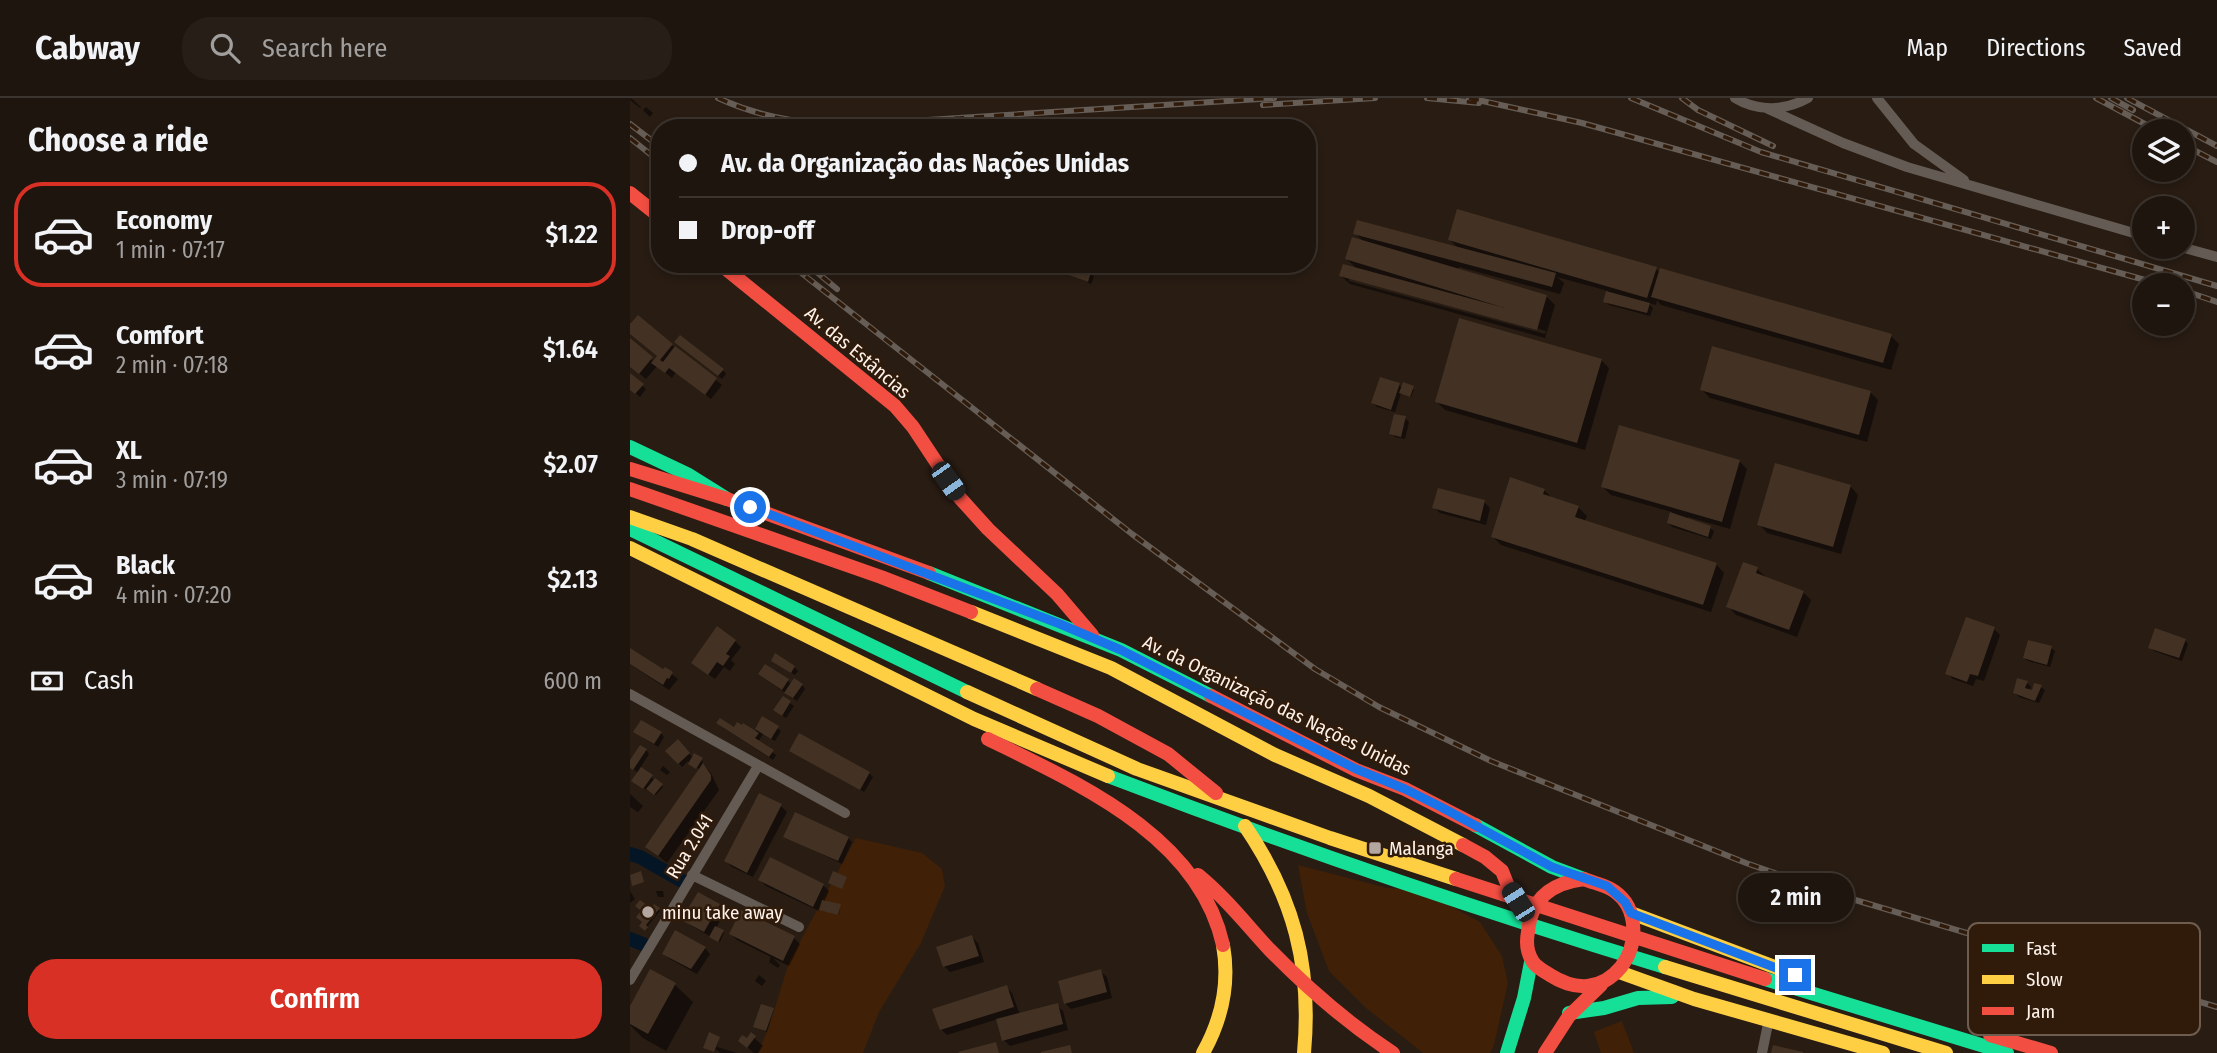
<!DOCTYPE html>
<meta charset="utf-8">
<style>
:root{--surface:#1e150e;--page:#261e17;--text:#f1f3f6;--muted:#a19f9e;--line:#3c342e;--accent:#d93025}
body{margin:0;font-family:"Fira Sans Condensed",sans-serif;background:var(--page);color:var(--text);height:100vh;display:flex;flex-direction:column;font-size:26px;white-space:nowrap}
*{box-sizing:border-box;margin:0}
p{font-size:23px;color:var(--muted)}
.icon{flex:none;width:38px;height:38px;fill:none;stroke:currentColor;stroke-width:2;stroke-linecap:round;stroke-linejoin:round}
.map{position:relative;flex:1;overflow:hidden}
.side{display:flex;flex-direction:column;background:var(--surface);width:630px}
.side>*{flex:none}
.top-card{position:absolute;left:21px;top:21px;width:665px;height:154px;border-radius:28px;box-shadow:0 4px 10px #0003,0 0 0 2px var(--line);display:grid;align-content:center;height:154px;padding:0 28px;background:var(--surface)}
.buttons{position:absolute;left:1502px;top:21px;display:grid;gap:14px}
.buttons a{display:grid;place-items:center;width:63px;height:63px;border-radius:50%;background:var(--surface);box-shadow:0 4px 10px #0003,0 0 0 2px var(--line);font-size:35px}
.end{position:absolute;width:32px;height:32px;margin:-16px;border:9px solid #1a73e8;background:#fff;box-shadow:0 0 0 4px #fff}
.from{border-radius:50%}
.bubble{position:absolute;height:49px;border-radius:24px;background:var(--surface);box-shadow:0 4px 10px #0003,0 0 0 2px var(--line);font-size:23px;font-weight:600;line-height:49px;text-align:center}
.car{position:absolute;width:21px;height:42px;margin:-21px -10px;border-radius:9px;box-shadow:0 0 5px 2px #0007;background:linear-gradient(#222 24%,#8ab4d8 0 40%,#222 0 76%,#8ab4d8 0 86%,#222 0)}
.top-card b{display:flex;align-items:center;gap:24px;height:66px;font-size:26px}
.top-card b+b{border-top:2px solid var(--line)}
.top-card i{width:18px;height:18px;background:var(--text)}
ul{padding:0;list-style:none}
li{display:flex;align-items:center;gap:21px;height:105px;margin:0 14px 10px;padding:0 14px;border:4px solid transparent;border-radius:28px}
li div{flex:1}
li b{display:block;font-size:26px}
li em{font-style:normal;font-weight:600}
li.current{border-color:var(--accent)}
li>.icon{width:63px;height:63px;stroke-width:1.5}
h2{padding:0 28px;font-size:32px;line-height:84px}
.pay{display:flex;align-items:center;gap:18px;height:77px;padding:0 28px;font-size:26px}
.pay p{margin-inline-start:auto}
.primary-button{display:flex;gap:14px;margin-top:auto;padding:14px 28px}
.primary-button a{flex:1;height:80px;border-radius:28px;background:var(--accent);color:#fff;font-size:28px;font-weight:600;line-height:80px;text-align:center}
header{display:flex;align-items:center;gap:42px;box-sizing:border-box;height:98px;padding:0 35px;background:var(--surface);border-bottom:2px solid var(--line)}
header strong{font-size:33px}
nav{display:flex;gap:38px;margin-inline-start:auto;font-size:24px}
.search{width:490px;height:63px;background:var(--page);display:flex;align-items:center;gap:18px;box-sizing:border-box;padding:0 24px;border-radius:28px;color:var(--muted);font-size:26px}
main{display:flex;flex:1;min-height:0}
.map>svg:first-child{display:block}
</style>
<header>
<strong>Cabway</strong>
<div class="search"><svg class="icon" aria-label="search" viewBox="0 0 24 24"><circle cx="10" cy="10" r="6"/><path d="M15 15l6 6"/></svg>Search here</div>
<nav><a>Map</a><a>Directions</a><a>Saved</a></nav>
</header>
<main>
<section class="side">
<h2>Choose a ride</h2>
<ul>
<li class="current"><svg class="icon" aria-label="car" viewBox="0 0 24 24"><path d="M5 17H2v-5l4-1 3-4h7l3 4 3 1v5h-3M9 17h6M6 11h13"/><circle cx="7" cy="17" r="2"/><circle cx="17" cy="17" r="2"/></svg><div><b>Economy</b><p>1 min · 07:17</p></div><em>$1.22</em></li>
<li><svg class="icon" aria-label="car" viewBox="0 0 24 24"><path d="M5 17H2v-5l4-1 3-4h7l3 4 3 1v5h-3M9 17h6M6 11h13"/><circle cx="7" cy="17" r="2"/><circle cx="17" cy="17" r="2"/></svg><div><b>Comfort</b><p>2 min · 07:18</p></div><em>$1.64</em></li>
<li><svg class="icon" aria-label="car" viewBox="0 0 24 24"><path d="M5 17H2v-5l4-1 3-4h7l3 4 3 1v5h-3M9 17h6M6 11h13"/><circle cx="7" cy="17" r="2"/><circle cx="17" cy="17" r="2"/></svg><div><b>XL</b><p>3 min · 07:19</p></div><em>$2.07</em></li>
<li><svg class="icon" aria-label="car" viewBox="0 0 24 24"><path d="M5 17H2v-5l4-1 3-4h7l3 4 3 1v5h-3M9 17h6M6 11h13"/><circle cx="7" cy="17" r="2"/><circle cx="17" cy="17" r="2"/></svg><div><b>Black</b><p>4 min · 07:20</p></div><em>$2.13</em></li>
</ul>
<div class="pay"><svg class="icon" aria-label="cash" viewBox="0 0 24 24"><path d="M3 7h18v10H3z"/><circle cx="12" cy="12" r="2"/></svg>Cash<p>600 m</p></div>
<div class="primary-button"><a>Confirm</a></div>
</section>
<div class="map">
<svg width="1587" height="955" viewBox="0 0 1587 955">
<rect width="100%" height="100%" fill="#281c13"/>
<!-- green -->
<path fill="#402107" d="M226,740L292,755L312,771L315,788L291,845L249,914L233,955H128L139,929L159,864Z
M668,767L757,790L796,792L813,804L850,824L872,858L878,885L864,947L860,955H793L736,910L699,873L677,815Z
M992,923L1004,955H971L964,934Z"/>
<!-- shadow -->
<path fill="#0007" fill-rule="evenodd" d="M1,0L11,9L10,10L0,2Z
M16,9L23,15L20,19L13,12Z
M36,23L45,30H31Z
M725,135L829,151L820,142L1026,171L1030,175L1261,238L1269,246L1261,272L1031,207L1027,202L1026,207L1018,205L1023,210L1020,218L979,207L975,203L978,193L927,179L934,185L930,196L829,169L828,172L917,199L925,207L915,240L720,186L711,178L728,172L717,161L734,144ZM719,179L916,233L915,236L719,183Z
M460,175L464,179L461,186L441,177Z
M8,220L92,287L81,301L46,274L42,280L27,268L16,281L0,268V242L24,264L28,258L0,234V229Z
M50,248L93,272L96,276L92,281Z
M971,262L979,270L955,352L815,312L807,304Z
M0,277L16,291L10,299L0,291Z
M769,287L772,290L784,291L781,299L771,295L765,314L747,309L743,305Z
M1072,292L1240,294L1248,302L1237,344L1080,300Z
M775,320L779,324L775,341L765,339L761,335Z
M1109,363L1117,371L1100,431L1058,419L1057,422L1080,430L1084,433L1081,441L1042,429L1039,425L1042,414L981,397L973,389Z
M1220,388L1228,397L1211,456L1137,435L1129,426Z
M914,392L923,401L948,409L957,418L954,424L1086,466L1094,475L1081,514L871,447L863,439Z
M854,404L860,410L856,427L810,415L804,409Z
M1114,466L1127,471L1136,479L1173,494L1181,502L1167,539L1106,517L1098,508Z
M1364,531L1370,537L1354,583L1346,581L1343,588L1323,581L1317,575Z
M1555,542L1558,546L1552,563L1524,553L1520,549Z
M105,543L111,549L101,562L105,566L100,573L94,569L85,581L69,570Z
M1421,550L1425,553L1420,569L1398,563L1394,560Z
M0,552L33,574L35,571L48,581L39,592L0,566Z
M147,566L164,569L168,573L165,577Z
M134,580L158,583L162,587H172L175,591L167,603Z
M1397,585L1401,589L1399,593L1411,589L1415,592L1409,605L1389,599L1385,595Z
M153,600L164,608L156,620L149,616Z
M133,621L151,633L145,643L133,636L128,644L146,657L143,662L92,629L125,634Z
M31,635L34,639L28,649L9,637Z
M48,644L63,660L65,657L73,663L72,665L81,675L89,692L37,765L17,748L70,672L58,663L52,669L38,653Z
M16,652L19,656L10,670L33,689L26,697L7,687L9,675L0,669V663Z
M161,653L239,675L243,679L234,694Z
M33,668L40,674L37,677L30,672Z
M0,696L13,708L8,714L0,709Z
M130,697L151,708L157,714L123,779L102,769L96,763Z
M155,738L218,740L222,744L212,766Z
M130,782L193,787L199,793L194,804L210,808L209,817L190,810L189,813L136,788Z
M0,793L5,801L0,805Z
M26,793H33L34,799H28Z
M24,808L30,813L16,830L17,833L11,828Z
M89,808L95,814L86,830L94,835L90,844L60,827L54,821Z
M112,814L164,840L170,846L159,868L143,860L150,867L148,870L139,864L141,859L107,842L101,836Z
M342,839L348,845L354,864L320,874L314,868Z
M75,850L80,856L67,876L40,861L34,855Z
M470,873L477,879L482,900L441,911L435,905Z
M129,877L136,883L132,888L125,883Z
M44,886L63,904L36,953L13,940L0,927V911Z
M376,889L382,895L390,917L427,907L433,913L438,932L380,948L374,942L368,921L317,937L311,931Z
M143,912L137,934L127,930Z
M121,937L133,948L128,955H124L110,943L117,942Z
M89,940L87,949L107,955H90L86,951L85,954L76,951Z"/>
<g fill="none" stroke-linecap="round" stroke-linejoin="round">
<!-- canal -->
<path stroke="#041525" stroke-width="14" d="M0,756L10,759L54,784
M0,841L15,847"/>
</g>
<!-- building -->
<path fill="#433223" d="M827,111L1027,169L1017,200L818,142Z
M727,122L926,175L922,189L723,136Z
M722,139L917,197L907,232L709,178L713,166L875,210L715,161Z
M443,167L461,174L458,184L439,177Z
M1030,170L1262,236L1253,265L1021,199Z
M976,193L1020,205L1017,215L973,204Z
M8,217L43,246L30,262L33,264L45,248L87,280L75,297L39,270L35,275L21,265L27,258L0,236V226Z
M829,220L972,261L947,345L805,304Z
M50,237L94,271L88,278L44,244Z
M0,240L23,259L9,276L0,269Z
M1082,248L1241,293L1229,337L1070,292Z
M0,275L14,286L5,296L0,292Z
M750,279L770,285L761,312L741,305Z
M773,284L784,288L780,299L769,295Z
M764,316L776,318L771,339L759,336Z
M989,327L1110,362L1092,424L971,389Z
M1145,365L1221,387L1203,449L1127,427Z
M880,379L915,391L913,396L949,408L945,419L1087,465L1073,507L861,439Z
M808,390L855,402L850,423L802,410Z
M1040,414L1081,428L1078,439L1037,425Z
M1113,464L1128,469L1126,475L1174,493L1159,532L1096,509Z
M1336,519L1365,529L1348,578L1340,576L1337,584L1315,576Z
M87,528L106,542L96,556L100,558L93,568L87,564L78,577L61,565Z
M1525,530L1556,541L1549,560L1518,550Z
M1398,542L1422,548L1417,567L1393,560Z
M0,550L33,571L35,569L43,574L39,581L37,580L33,587L0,566Z
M145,555L165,568L161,575L141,563Z
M135,566L159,581L152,592L128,576Z
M164,580L173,586L163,600L154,595Z
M1387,580L1398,583L1395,590L1402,592L1404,585L1412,587L1405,603L1383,595Z
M153,598L161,603L152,618L143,612Z
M132,618L149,628L141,641L125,631Z
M90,620L104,629L107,624L112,627L113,625L129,635L125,640L144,652L139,659L86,625Z
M11,622L32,634L24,646L3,634Z
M169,635L240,674L230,692L159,653Z
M48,641L60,655L48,666L35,653Z
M10,647L17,651L3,672L0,670V662Z
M64,655L73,660L66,671L58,666Z
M73,665L81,677V682L28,758L15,749Z
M11,669L23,677L13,691L1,683Z
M25,680L33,686L24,697L16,691Z
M129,695L152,706L117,775L94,763Z
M165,714L219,739L208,763L153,739Z
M140,759L194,786L183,809L128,782Z
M11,773L14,784L2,788L0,777Z
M203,773L217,779L212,791L198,785Z
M68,794L90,806L74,834L51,822Z
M10,802L21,810L24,806L30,810L16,827L18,829L15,833L9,828L12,824L6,819L11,813L5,808Z
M192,802L211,806L208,817L189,812Z
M111,812L165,838L153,863L99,836Z
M85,828L94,832L88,844L79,839Z
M45,832L76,849L61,871L32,856Z
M342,837L349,858L313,869L306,849Z
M20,871L46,885L18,936L0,926V908Z
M471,871L477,894L434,906L428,883Z
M377,887L384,909L310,932L302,911Z
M428,905L433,926L372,943L366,921Z
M131,906L144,910L136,933L123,929Z
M79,934L90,939L84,954L73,950Z
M121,934L126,938L117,950L108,943L112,937L117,940Z
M366,944L369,955H329L328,954Z
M440,947L442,955H411V954Z
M1143,947L1173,954V955H1141Z"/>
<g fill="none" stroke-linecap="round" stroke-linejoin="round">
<!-- street -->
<path stroke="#645b54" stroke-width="10" d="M1105,0C1128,14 1155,13 1178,0
M1247,0L1284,46L1334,82
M1136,10L1213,45L1277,69L1514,138
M1551,149L1587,159
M0,596L215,715
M62,777L169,829
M0,882L128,668
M1132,955L1139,921"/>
<!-- fast -->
<path stroke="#16e098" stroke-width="14" d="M0,349L57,376L97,401
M0,431L337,594
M299,475L491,552L581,598
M478,678C661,748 847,812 1035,869
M845,727L922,769L954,781
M1135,881L1377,955
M939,915L974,910L1008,900L1042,899
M877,955L894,900L901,864"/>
<!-- slow -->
<path stroke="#ffcf43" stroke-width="14" d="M0,419L62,441L407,591
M0,450L344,621L478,678
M341,514L481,570L645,657L739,698L833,747
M337,594L507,671L700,740L826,781
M615,728C664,800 682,868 674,955
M1001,815L1174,880
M1035,869L1316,955
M989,874L1064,901L1253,955
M573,955C592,921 600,886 593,847"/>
<!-- jam -->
<path stroke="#f24e42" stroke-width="14" d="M0,95L30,119
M90,166L265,308L283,329L330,400L358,431L427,496L462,537
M0,371L97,401L299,475
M0,391L251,479L341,514
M407,591L468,618L538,656L586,695
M581,598L726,672L775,691L845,727
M358,641C449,686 569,738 593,847
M833,747L855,759L872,773L878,788L898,820
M568,777C595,799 616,826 639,851C677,890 717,925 763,955
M826,781L1135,881
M954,781C963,785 976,787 984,793C1009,810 1008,847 991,869C971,893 945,893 920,877C914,873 907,870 903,864C897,855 896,844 898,834C901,800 922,785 954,781Z
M1360,937L1421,955
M915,955L939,918L971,887"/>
<!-- rail casing -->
<g stroke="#655d56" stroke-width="6">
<path id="rail" d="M88,0C138,23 180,26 234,26L644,0
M797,0L849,5
M839,0L952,25L1533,187
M1001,0L1131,54L1587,188
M1052,0L1068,12L1143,48
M1466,0L1528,33
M1481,0L1503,12
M1497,0L1587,48
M633,7L745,0
M0,26L30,49
M0,40L30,64
M1552,46L1587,64
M160,166L502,436L685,571L749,609L861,663L1116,765L1205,796L1587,909
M177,166L207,191
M1552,192L1587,204"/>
</g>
<!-- rail -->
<use href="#rail" stroke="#301b0b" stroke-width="3.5" stroke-dasharray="10" stroke-linecap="butt"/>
</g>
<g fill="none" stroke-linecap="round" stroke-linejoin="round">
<!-- route -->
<path stroke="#1a73e8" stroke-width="9" d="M120,409L430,526L491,552L726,671L775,691L811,709L922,769L977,788L995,804L1001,815L1165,877"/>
</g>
<!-- markers -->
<g fill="#b3a79f" stroke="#301b0b" stroke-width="2.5">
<rect x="738" y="743" width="14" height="14" rx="3.5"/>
<circle cx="18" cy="814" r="7"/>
</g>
<g text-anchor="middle" stroke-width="5" stroke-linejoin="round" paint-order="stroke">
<!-- street labels -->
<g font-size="19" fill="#fef2ea" stroke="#301b0b">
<text transform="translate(228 254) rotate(40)" y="7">Av. das Estâncias</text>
<text transform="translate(647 607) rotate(26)" y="7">Av. da Organização das Nações Unidas</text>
<text transform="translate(59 748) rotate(-59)" y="7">Rua 2.041</text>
</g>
<!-- poi labels -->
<g font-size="19" fill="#fef2ea" stroke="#301b0b" text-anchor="start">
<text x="759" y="757">Malanga</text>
<text x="32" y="821">minu take away</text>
</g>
</g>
<!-- legend -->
<rect x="1338" y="825" width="232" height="112" rx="10" fill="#301b0b" stroke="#6e5c4e" stroke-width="2"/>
<rect x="1352" y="846" width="32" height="8" fill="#16e098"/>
<rect x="1352" y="877" width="32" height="9" fill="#ffcf43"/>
<rect x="1352" y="909" width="32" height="8" fill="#f24e42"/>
<g font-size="19" fill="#fef2ea">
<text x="1396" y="857">Fast</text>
<text x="1396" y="888">Slow</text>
<text x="1396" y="920">Jam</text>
</g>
</svg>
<div class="buttons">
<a><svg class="icon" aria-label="layers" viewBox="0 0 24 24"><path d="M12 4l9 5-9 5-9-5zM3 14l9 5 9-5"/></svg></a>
<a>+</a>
<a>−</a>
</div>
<i class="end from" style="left:120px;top:409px"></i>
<i class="end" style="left:1165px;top:877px"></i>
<div class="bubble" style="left:1108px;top:775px;width:116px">2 min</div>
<i class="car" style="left:318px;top:383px;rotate:145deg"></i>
<i class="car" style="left:888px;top:804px;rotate:328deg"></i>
<div class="top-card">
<b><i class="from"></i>Av. da Organização das Nações Unidas</b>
<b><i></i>Drop-off</b>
</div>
</div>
</main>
